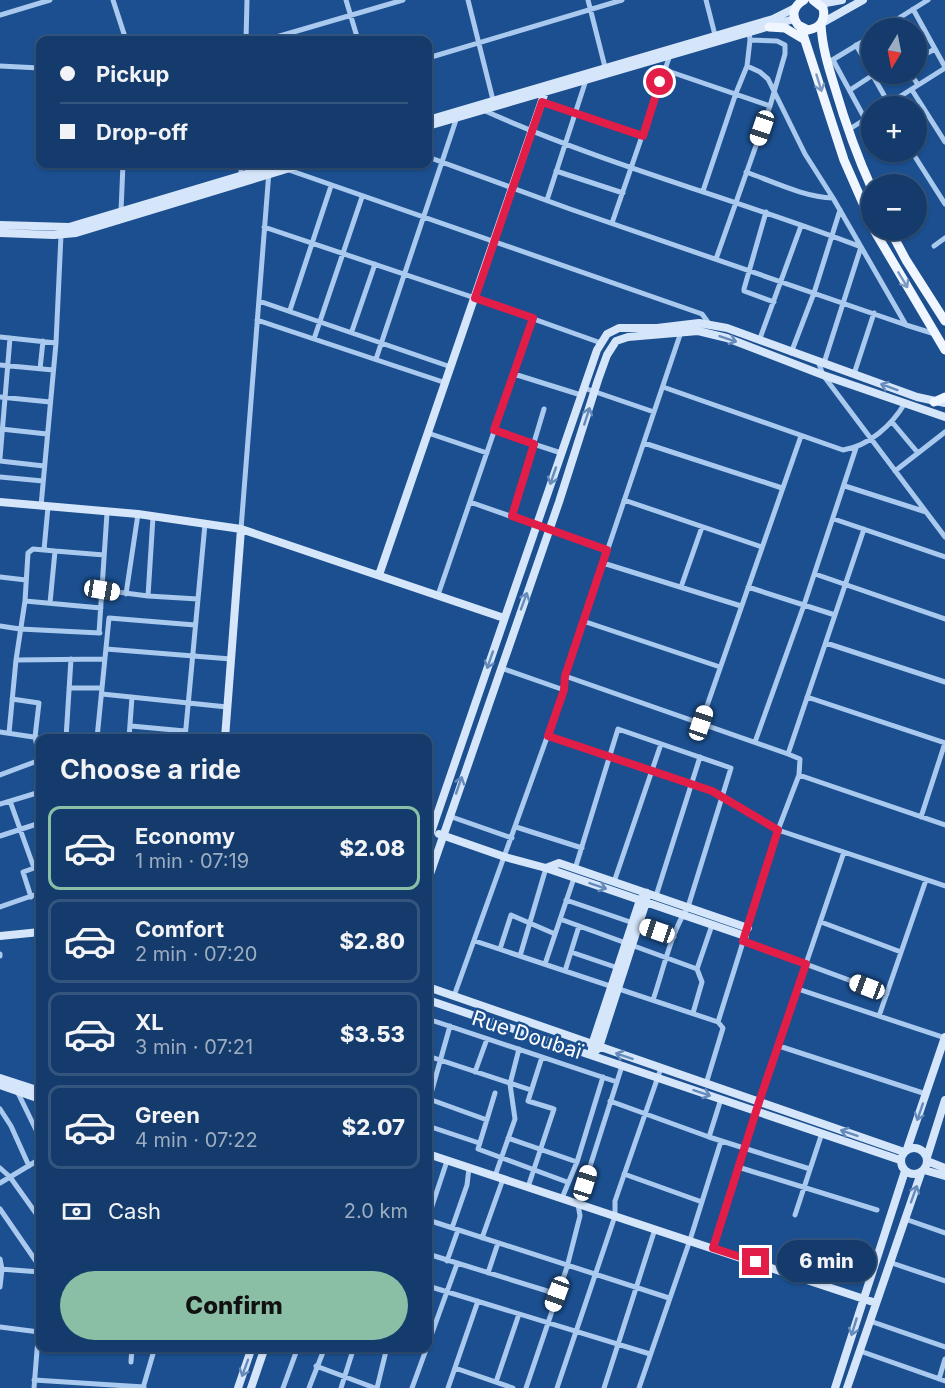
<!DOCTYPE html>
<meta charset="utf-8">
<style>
:root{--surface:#143b6b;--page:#214673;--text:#f1f3f6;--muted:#9dadc1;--line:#33557e;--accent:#8abfa5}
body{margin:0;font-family:Inter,sans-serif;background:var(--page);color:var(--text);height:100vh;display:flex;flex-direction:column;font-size:22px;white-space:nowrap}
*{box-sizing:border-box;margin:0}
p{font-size:20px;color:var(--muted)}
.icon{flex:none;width:33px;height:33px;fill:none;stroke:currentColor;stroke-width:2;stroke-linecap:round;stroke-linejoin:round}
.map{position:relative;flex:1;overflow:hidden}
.side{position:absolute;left:36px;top:734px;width:396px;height:618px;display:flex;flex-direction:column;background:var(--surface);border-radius:12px;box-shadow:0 2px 4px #0004,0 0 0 2px var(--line)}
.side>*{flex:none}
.hud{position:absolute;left:36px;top:36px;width:396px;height:132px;border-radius:12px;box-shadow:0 2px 4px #0004,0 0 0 2px var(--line);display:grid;align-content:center;height:132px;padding:0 24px;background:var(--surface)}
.needle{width:39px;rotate:190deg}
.tools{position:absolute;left:861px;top:18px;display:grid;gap:12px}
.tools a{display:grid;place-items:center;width:66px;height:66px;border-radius:50%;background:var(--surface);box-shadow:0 2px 4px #0004,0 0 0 2px var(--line);font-size:30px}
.end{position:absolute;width:27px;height:27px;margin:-14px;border:8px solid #e11d48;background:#fff;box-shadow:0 0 0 3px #fff}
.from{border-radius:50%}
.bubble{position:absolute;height:42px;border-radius:21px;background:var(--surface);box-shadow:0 2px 4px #0004,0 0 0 2px var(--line);font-size:20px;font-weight:800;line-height:42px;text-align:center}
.car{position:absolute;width:18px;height:36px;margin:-18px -9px;border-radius:8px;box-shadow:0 0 4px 2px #0007;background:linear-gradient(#fff 24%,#345 0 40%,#fff 0 76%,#345 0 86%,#fff 0)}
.hud b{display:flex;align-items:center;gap:21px;height:57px;font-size:22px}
.hud b+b{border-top:2px solid var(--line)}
.hud i{width:15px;height:15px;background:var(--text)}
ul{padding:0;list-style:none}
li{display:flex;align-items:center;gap:18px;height:84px;margin:0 12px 9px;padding:0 12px;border:3px solid var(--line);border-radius:12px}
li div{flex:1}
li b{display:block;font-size:22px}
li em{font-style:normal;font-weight:800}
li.active{border-color:var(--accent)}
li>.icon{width:54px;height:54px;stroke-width:1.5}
h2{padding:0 24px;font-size:27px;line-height:72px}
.pay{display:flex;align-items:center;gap:15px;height:66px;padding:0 24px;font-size:22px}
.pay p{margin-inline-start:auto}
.action{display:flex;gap:12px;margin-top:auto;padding:12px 24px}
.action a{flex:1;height:69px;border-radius:36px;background:var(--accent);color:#111;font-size:24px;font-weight:800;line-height:69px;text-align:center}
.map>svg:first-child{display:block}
</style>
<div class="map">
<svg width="945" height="1388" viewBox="0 0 945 1388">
<rect width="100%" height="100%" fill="#1b4f8f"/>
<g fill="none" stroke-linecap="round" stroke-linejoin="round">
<!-- street -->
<path stroke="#a9c9ee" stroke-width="5" d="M113,0L126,40
M346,0L358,40
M468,0L493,100
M588,0L606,71
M706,0L715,35
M913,9L945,67
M0,15L50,0
M883,28L928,0
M246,40L247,0
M266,40L403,0
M856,45L872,72
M428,58L622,0
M916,59L935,49
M833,60L865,119
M829,62L872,36
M0,66L40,68
M747,66L760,72L768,79L805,154L833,198L906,325L935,334
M665,70L770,106
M872,74L889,104
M911,74L918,85
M876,80L889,74
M850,90L873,75
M912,90L945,142
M542,102L643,136
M885,106L945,68
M483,110C605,165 736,199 861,247L824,363
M848,130L872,115
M912,152L945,204
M428,157L570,209L906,325
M286,169L702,314L710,325
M556,171L623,193
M746,172C774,182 804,197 833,198
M241,175V164
M703,191L736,93L747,66L750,40
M547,200L586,80
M121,211L123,164
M766,212L744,289V291L774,302
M612,223L670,55
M264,227L475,298L601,343
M934,246L945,238
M716,259L770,106L785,54V45L777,41L750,40L749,31
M259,301L451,367
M290,310L331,186
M257,320L446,383
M352,331L375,264
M0,337L56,343
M314,339L362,197
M759,341L801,226
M791,353L814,293L840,210
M376,359L457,117
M818,361L823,375L945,537
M0,365L53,370
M40,369L43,341
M514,374L581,395
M854,374L874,313
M663,387L843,450C869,446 892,425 905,403
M584,388L654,412
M0,397L50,402
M892,422L918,453
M1,429L47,434
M494,431L561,453
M428,433L487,453
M644,443L782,488
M0,458L10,338
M0,461L44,466
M895,471L945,432
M0,477L43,481
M845,486L926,512
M624,500L762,547
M470,502L607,550
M41,506L56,343L61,235
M512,516L544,409
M834,519L945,557
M241,529L269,171
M44,550L48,507
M603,563L741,606
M815,574L945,619
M0,577L26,580
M681,587L702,527
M748,587L835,615
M102,590L148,596L198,599
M126,594L138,514
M438,595L533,318
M148,596L153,517
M25,601L101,608
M50,603L55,551L104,555
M583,621L720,667
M0,626L20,629L100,633
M99,633L107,513
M826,643L945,682
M106,649L231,659
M16,660L105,659
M501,668L564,690
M565,676L788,754L800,759L799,775
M69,688H102
M102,694L227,707
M807,697L945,743
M12,699L39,703L35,737L40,761
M701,723L801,436
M131,726L185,731
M0,732L40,738
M9,733L16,660L25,601L28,553L33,549L55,551
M548,737L712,791L778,830L945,886
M66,738L71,659
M97,738L109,618L195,625
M129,738L132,697
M185,738L205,524
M755,742L804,605L856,448
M788,754L864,529
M0,775L40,760
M10,801L34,868
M0,804L40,792
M449,816L512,838
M921,817L945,743
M516,827L582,848
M0,836L40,823
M575,869L618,729L731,768L688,907C671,932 663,971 653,1000
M614,882L661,744
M656,896L700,757
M31,897L23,872L40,866
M566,900L674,937
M0,907L40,893
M560,919L697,969L712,925
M821,922L901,952
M475,941L718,1022L778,830L799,775L945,825
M743,941L887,994
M500,949L511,915L555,934
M571,952L618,968
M0,954V956
M520,956L546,868
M545,964L574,878
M565,971L579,926
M798,989L945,1038
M454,996L564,690L565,676L681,332
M693,1013L702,982L697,969
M879,1016L926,880
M428,1019L617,1082
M779,1046L926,1094
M428,1056L531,1090
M475,1072L487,1039
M706,1084L723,1028L718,1022
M17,1091L40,1138
M495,1093L478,1149L567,1182
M429,1099L487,1120
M610,1101L709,1137L810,1169
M428,1104L450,1026
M0,1109L11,1126L29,1166
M428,1126L479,1143
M709,1137L721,1099
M508,1138L577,1162
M738,1167L877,1210
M0,1168L10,1177L40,1219
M624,1174L702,1202
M495,1176L515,1119L510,1084L519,1049
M0,1183L40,1159
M528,1187L554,1109L528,1101L542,1057
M562,1198L577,1162L603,1077
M0,1209L40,1267
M795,1215L822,1133
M428,1218L447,1161
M905,1219L945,1233
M428,1220L669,1298
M452,1228L467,1185L469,1168
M482,1238L503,1179
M713,1248L759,1102L844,852
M428,1254L557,1294
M0,1259L2,1269L0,1287
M447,1261L458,1230
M889,1262L945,1281
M0,1269L40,1272
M488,1273L498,1243
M428,1286L650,1354
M870,1321L945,1347
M0,1327L39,1332
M428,1344L457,1264
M860,1351L945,1381
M131,1362L132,1347
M316,1366L375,1388
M455,1368L513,1388
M939,1379L945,1359
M34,1380L144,1387
M496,1382L519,1314
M34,1388L40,1313
M143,1388L155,1347
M283,1388L298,1347
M309,1388L325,1347
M341,1388L354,1347
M377,1388L387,1347
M412,1388L427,1347
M448,1388L478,1301
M526,1388L567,1267L580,1216L578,1204L622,1066
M557,1388L615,1216V1201L661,1068
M604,1388L655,1229
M639,1388L690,1240L721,1141"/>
<!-- secondary -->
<path stroke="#d6e6fa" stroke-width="8" d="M820,4L842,0
M822,23L863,0
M428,120L773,19L795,8
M428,126L794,19
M0,225L69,227L280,164
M0,233L54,235L76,233L303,164
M0,502L138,514L241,529L504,618
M379,575L545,92
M225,738L241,529
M439,834L505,857L546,868
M428,841L597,350L607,334L619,328H657L699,323L727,328L917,397L945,403
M428,880L559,502L598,380L607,355L616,341L628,337L698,331L727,338L823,375L945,417
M647,893L646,902L599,1047L592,1055V1045L640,900Z
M0,936L40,932
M745,936L546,868L559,863L748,928
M428,987L904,1152
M428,1000L900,1160
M0,1078L40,1091
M0,1085L40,1099
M901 1161a13 13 0 1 1 26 0a13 13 0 1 1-26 0Z
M907,1149L945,1037
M428,1154L876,1303
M927,1157L945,1100
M927,1161L945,1168
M924,1170L945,1176
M238,1388L252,1347
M251,1388L265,1347
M835,1388L905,1171
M847,1388L921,1173"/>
<!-- primary -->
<path stroke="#f0f6ff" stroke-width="9" d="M804,0C793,6 791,16 798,25L808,30C820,28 826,20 823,8L813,0
M821,24C822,46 828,66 835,88C845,122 857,156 872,189
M769,27L785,28L805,40
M801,28L844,160L872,224
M874,230L945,350
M890,230L906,260L945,321
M934,402L945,397"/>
</g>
<!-- one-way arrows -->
<defs><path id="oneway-shaft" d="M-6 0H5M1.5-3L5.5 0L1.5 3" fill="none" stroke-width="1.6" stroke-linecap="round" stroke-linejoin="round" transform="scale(1.5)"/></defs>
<g stroke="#7b9ac1">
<use href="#oneway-shaft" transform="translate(819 83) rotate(73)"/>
<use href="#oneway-shaft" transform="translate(903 280) rotate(59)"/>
</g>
<g stroke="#668bba">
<use href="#oneway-shaft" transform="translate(728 339) rotate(18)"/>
<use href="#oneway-shaft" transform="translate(889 387) rotate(-160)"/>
<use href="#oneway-shaft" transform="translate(587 416) rotate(-72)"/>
<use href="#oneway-shaft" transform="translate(553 476) rotate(109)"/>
<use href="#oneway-shaft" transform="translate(524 601) rotate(-70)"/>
<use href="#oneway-shaft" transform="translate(490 660) rotate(109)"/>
<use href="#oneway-shaft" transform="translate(459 785) rotate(-71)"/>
<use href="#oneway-shaft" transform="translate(598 886) rotate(19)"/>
<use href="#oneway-shaft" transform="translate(624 1056) rotate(-161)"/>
<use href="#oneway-shaft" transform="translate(702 1093) rotate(19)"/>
<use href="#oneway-shaft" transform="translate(920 1112) rotate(109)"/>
<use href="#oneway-shaft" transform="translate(849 1133) rotate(-161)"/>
<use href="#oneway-shaft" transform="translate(914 1194) rotate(-70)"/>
<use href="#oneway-shaft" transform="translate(854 1327) rotate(107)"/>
<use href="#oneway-shaft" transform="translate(245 1368) rotate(110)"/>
</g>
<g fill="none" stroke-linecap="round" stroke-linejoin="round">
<!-- route -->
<path stroke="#e11d48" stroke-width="8" d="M660,82L643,136L542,102L475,298L533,318L494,430L534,444L512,516L607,550L565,676L564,690L548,736L712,791L778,830L743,941L806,964L759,1102L713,1248L756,1262"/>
</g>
<g text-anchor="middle" stroke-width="5" stroke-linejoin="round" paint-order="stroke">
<!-- street labels -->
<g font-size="21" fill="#fff" stroke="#1b4f8f">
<text transform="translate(527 1035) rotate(18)" y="7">Rue Doubaï</text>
</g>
</g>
</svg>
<div class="tools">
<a><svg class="needle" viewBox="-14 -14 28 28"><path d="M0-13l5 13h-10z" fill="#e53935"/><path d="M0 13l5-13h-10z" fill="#9dadc1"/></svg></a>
<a>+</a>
<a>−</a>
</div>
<i class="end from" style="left:660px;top:82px"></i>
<i class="end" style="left:756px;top:1262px"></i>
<div class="bubble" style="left:777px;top:1240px;width:99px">6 min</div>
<i class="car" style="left:762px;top:128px;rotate:199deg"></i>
<i class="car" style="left:102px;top:590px;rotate:99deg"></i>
<i class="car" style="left:701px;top:723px;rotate:19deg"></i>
<i class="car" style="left:657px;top:931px;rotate:289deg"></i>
<i class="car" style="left:867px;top:987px;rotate:291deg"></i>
<i class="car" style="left:585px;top:1183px;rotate:17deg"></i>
<i class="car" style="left:557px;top:1294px;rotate:200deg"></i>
<div class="hud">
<b><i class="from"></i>Pickup</b>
<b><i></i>Drop-off</b>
</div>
<section class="side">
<h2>Choose a ride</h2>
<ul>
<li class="active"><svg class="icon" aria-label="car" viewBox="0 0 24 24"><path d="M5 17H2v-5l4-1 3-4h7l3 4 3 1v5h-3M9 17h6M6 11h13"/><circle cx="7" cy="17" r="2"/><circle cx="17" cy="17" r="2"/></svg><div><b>Economy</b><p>1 min · 07:19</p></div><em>$2.08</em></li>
<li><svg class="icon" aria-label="car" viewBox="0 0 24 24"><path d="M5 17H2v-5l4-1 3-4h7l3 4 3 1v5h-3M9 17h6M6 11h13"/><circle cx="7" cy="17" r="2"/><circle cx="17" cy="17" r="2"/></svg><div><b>Comfort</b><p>2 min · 07:20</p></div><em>$2.80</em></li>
<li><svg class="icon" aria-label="car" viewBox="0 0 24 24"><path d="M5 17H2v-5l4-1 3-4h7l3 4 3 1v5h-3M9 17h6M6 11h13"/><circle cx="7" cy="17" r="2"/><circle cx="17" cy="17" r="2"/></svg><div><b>XL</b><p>3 min · 07:21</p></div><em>$3.53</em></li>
<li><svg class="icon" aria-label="car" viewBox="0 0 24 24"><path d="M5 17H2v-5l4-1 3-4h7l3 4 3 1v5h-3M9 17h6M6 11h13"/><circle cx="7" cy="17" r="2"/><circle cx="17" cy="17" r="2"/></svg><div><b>Green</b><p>4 min · 07:22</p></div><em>$2.07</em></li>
</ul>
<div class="pay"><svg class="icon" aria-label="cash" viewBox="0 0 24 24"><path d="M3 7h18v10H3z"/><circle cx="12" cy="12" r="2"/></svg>Cash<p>2.0 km</p></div>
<div class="action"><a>Confirm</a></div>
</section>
</div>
